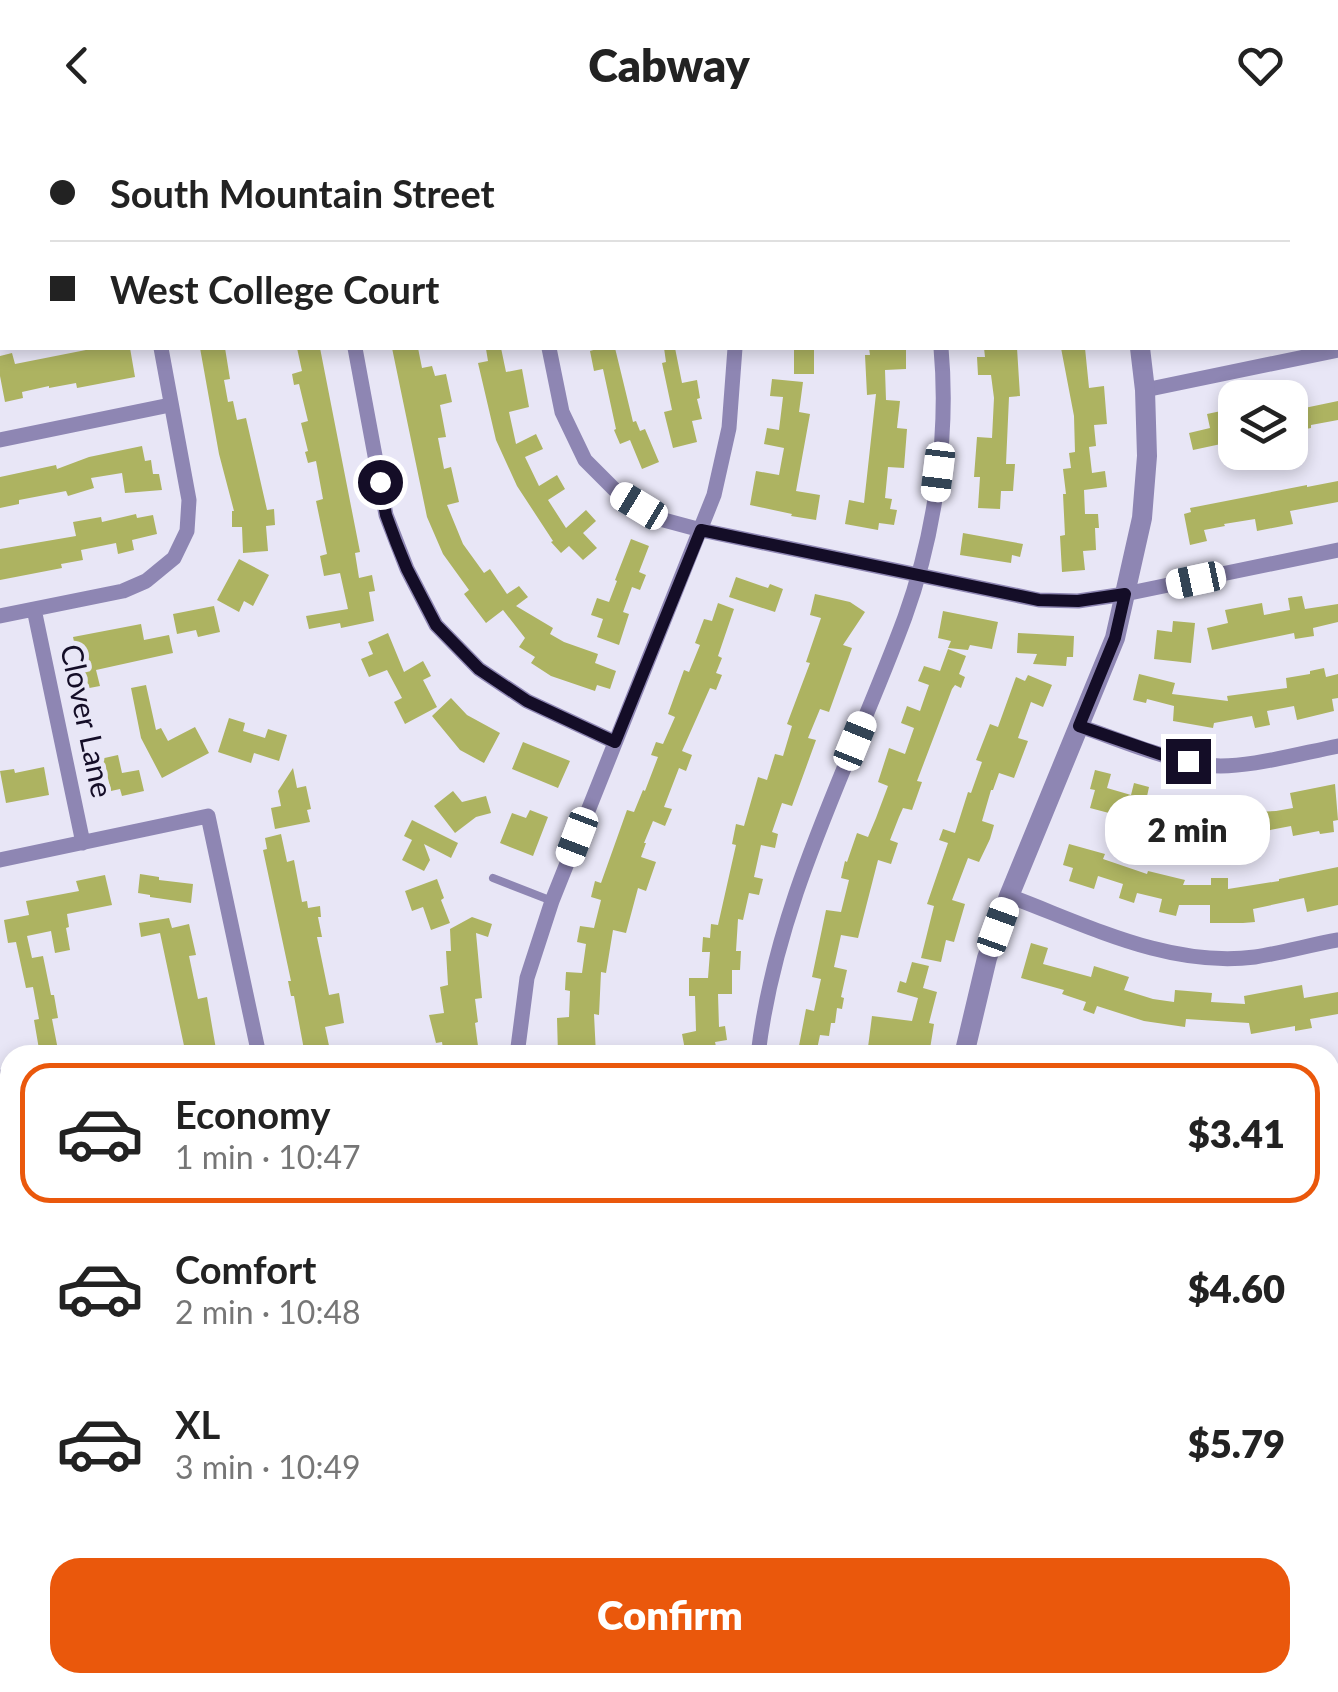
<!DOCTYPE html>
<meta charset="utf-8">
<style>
:root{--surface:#fff;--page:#f2f2f2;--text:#222;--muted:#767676;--line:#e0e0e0;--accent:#ea580c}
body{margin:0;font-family:Lato,sans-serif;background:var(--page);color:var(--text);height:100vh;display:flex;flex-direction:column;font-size:38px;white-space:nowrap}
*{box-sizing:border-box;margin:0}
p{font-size:32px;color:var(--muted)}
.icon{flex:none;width:55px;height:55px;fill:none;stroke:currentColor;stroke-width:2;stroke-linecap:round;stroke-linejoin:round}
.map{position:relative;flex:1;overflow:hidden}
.side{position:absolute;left:0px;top:915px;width:1340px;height:648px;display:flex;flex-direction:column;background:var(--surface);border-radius:30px 30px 0 0;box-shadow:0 5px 15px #0003}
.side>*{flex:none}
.hud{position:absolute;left:0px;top:0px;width:1340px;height:220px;box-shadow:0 5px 15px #0003;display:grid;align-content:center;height:220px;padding:0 50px;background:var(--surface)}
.buttons{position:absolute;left:1218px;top:250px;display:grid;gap:20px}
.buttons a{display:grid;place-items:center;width:90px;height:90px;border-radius:20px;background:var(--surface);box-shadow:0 5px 15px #0003;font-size:50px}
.end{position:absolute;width:45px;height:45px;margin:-22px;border:12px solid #140d27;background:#fff;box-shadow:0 0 0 5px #fff}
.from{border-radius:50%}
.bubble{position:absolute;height:70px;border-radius:30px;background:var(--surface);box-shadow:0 5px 15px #0003;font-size:32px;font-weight:800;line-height:70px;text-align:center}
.car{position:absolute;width:30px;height:60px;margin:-30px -15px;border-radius:12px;box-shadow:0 0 8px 2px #0007;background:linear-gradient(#fff 24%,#345 0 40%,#fff 0 76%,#345 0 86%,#fff 0)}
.hud b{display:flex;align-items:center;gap:35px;height:95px;font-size:38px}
.hud b+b{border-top:2px solid var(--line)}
.hud i{width:25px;height:25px;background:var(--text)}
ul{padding:18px 0 0;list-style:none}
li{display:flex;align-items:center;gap:30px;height:140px;margin:0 20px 15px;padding:0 30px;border:5px solid transparent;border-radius:30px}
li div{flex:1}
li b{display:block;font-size:38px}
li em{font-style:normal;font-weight:800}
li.selected{border-color:var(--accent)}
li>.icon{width:90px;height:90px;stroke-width:1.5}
.button{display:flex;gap:20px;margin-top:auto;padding:20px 50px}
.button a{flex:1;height:115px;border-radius:30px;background:var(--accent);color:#fff;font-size:40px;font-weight:800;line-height:115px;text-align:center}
header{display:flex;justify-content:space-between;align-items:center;height:130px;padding:0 50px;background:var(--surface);font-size:45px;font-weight:800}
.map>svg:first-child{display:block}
</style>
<header><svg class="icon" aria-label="back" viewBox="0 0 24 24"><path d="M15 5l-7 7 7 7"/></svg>Cabway<svg class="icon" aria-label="heart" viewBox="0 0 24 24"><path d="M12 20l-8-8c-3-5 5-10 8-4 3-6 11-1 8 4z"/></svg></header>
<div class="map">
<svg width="1338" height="1562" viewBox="0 0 1338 1562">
<rect width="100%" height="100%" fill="#e8e6f6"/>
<!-- building -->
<path fill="#adb361" d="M96,218H130L135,247L77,258L76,253L49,258V256L22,262L23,268L5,272L0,246V226L12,223L15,234Z
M200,218H225L230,249L224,250L228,272L233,271L237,290L246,288L267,380L274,379L275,395L266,396L268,421L243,423L242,397H232V381H234L219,324Z
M297,218H320L360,422L355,423L359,448L372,445L375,461L369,462L374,491L341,498L340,493L309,499L306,486L348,479L340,443L324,446L320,426L327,424L316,371L323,369L316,331L308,333L305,322L308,321L301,293L308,291L299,254L294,255L292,244L302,241Z
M392,218H418L422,238L432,236L435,246L446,244L452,272L440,275L446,307L438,308L444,339L451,337L459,372L447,375L463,414L484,443L490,439L507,464L519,456L528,467L516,476L553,498L550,504L564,512L598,524L595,533L616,541L610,559L597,555L595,561L551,546L531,533L535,527L519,517L525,508L503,480L486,493L464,464L469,460L443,424L427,387Z
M501,218L506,242L522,239L529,277L509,282L516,314L536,304L543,319L525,327L539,356L557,345L565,359L548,370L566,398L586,380L596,391L583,403L597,418L583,430L569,416L561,423L551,412L553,411L517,356L496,310L478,233L488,231L486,219Z
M596,218H615L633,292L636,291L640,301L645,299L659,332L642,339L630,310L620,314L614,300L616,299L603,239L594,241L590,221L597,219Z
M664,218H675L682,253L697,250L700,268L697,269L702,289L692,291L697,312L673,318L664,282L672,280L662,233L666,232Z
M794,218H814V244H794Z
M869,218H906V239L885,240L886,270L900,271L897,298L907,299L904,338L888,337L885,368L892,369L890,379L897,380L894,395L879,393L878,400L845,394L849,370L864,373L876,264L867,265L865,225H870Z
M984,218H1017L1020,266L1009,267L1006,334H1015L1013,361H1001L1000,379L978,378L980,347H974L977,307L992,308L994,268L991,245H978L977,227H985Z
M1061,218H1085L1089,258L1104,256L1107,294L1094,295L1096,316L1089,317L1092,343L1105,341L1107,357L1084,360L1085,384H1098L1099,398H1095L1096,420L1083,421L1085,440L1062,442L1060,406L1065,405L1063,364H1066L1063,339L1071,338L1069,323L1075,322L1074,286Z
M772,249L803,252L799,282L810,284L796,361L820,365L816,390L791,386L792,384L750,375L756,341L779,345L784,318L764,314L767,298L779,300L783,267L770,266Z
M1338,271V290L1311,295V298L1290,302V281Z
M1235,278V311L1193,320L1189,303L1210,298L1207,284Z
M142,316L145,331L151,330L153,344H159L162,360L125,363L122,343L91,348L94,358L68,366L66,361L19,370V374L0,378V347L56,335L57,339L89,327Z
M1338,351V372L1290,381L1293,394L1257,401L1255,389L1224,394L1225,396L1204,400L1207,411L1190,415L1184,384L1191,382L1190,378L1307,355V357Z
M136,384L137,388L153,385L157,404L132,410L134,420L118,424L116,413L81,420L83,430L61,434L62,438L0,450V419L76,406L73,392L101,387L102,392Z
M963,403L1023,414L1020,427L1012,425L1011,433L960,425Z
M631,409L649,416L639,442L646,445L640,460L632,457L623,482L629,484L619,515L597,507L603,489L591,485L597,468L609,472L617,451L615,450Z
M239,429L269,445L253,476L244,471L239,482L217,470Z
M736,447L768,458L770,454L783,459L775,482L729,467Z
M815,464L850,472L865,482L843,515L852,518L829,582L820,579L808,608L816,610L792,676L782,673L772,702L778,704L775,718L761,715L754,747L763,749L759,765L749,763L743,790L738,789L736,821H741L740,840H732V864H718L719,897L725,896L727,910L715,912L718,925H686L682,904L696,901L695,866H689V848H708L710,822H702L703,807L710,808L711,794L718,795L736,715L732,714L736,694L744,696L758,647L767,650L775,624L783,626L792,596L787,594L810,533L806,532L821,488L810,485Z
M1302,466L1305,479L1338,474V492L1313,498L1314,506L1295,509L1294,503L1212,520L1207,498L1228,493L1225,480L1262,473L1264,485L1290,480L1288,468Z
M718,473L734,479L718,526L722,528L716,543L722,545L716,560L710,558L682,621L692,625L686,641L679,638L664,677L672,679L665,696L653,691L644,713H646L641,727L656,732L646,761L638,758L626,803L613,800L606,843L601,842L599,885L594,884L596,925H558L557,888L569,887L570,861L565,860L566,842L582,843L586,814L577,812L580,796L594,798L601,770L591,767L595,751L601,753L627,680L634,682L643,660L645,661L658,627L651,625L656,612L663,614L675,587L668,584L684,540L689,542L700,515L695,513L704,489L712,491Z
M214,476L220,502L198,507L196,500L177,504L173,484Z
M943,481L998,492L992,519L970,515L968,520L948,518L951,511L938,508Z
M1173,491L1195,493L1191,533L1154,529L1157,500L1172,502Z
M141,494L144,510L169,505L173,523L96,540L100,556L84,559L73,507Z
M388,503L404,542L423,531L431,546L423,550L437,577L405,594L394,572L402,568L387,540L369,547L361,529L373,524L368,512Z
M1018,503L1074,506L1073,527H1067L1066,536L1033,534L1037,524L1017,523Z
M948,519L966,526L959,544L965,547L961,558L955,555L952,559L917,651L922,652L912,680L903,678L899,687L890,710L898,713L891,734L878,730L858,808L841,805L834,837L847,840L841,867L844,868L842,879L837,878L835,893H831L829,906L820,905L816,924L798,921L806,879L814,881L821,849L812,847L826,780L841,782L849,750L841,748L845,731L847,732L857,703L868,707L876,688L888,656L878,652L889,618L905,624L914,598L901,593L907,576L920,581L929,555L918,551L924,536L940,541Z
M1324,538L1326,547L1338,544V568L1332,569L1334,581L1297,590L1294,576L1267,581L1270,595L1255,598L1252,586L1214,593L1213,598L1173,591L1174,576L1147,569L1146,573L1133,570L1139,544L1175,553L1172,564L1228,571L1227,566L1287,558L1286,548L1310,544V541Z
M1028,545L1052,555L1043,577L1031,572L1018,608L1028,611L1014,648L999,643L993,660H991L982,691L994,695L990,709L979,732L968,728L952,770L965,774L954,812L946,810L941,832L921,828L934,776L927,774L948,713L939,710L943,699L955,703L968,662L971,663L982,632L976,630L990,594L998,597L1016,547L1025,551Z
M146,555L156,600L161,598L168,611L195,597L209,623L162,648L141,608L131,558Z
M451,568L467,585L500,603L484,633L460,620L432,586Z
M229,588L245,593L243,601L265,608L268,599L287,605L279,631L254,623L251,633L218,622Z
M523,612L570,631L558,658L512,639Z
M118,625L122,643L139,640L144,661L122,666L120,659L111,661L107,644L95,647L91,631Z
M44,637L49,665L6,673L0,641L14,639L15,643Z
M293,638L297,658L306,656L311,679L307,680L310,692L275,699L271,678L281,676L278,661Z
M1095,640L1111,644L1107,658L1131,665L1134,653L1149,657L1146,671L1168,676L1162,697L1090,678L1095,660L1090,659Z
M1335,654L1338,690L1333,691L1334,702L1320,704L1319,701L1293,706L1291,696L1265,701V703L1214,707V710H1198V701H1182V683H1206V670L1251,669L1252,682L1276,681L1293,678L1290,663Z
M453,661L462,672L486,666L491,683L476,687L455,703L434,676Z
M530,680L548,687L533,726L500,713L512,683L526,688Z
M412,690L458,713L451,728L424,714L430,730L424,741L402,730L412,710L404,706Z
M281,704L287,732L294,730L302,772L307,771L308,778L320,776L321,787H318L322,807H317L329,865L339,863L344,893L325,897L331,925H305L294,866H291L288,851H291L263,720L267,719L265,708Z
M1069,714L1105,724L1103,729L1147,744L1148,741L1185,750L1183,755H1211V748H1228V759L1279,751V749L1338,737V775L1307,782L1304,768L1253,779L1255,792L1243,793H1210V775H1179L1176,786L1159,782L1162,769L1137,763L1134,773L1119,768L1123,754L1098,746L1094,759L1069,751L1073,738L1063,735Z
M140,744L159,747V750L193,754L191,773L150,767V765L138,763Z
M105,745L112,775L67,784L69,797L66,798L70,820L55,823L51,801L27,806L32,828L43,826L51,865H54L58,888L52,889L59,925H40L34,890L39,889L33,857L26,858L16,812L8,813L4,790L29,785L26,771L79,761L76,751Z
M437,749L444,768L441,770L450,793L431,800L423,777L412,781L405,761Z
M472,787L492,794L488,807L476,803L482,868L475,869L478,892L475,893L478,916L468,917L470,925H444L442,912L436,913L429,885L444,883L440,857L448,855L446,821H451L450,799Z
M169,788L172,798L189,794L196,825L189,826L198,869L207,867L217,925H186L160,803L141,807L139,793Z
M1031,813L1048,818L1043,834L1091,847L1094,836L1129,847L1124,860L1153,869L1174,872L1175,860L1212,863L1211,872L1245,874L1244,866L1302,855L1304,868L1338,862V884L1310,889L1312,898L1295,901V896L1251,904L1249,893L1186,889L1185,897L1144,891L1097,876L1094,884L1083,880L1086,872L1062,864L1064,860L1021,848Z
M912,832L929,836L923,858L937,862L929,893L934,894L929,925H867L872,886L912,891L918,868L897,862L900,851L906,853Z"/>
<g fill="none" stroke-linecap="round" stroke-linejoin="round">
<!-- service -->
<path stroke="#8e86b3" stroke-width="8" d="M493,748L552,771
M1330,1077L1338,1076
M1330,1263L1338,1262
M1330,1388L1338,1387
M902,1561L932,1552"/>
<!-- minor -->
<path stroke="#8e86b3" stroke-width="15" d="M30,0V2
M312,0V2
M702,0V2
M904,0V2
M355,218L386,385L407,439L436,495L479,539L527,571L615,612
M549,218L562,282L585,330L619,364L660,389L701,400L1039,470L1078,471L1125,464L1338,420
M1145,260L1338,220
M0,310L170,275
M34,479L83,713
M0,486L123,461L146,451L174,428L187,401L189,370L161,218
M1079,596C1121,610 1163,629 1206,635C1243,640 1301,623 1338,616
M0,730L208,686L259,925
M1009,766C1087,795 1169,838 1255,827C1282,823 1310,815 1338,810
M517,925L527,848L552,771L714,365L729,298L735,218
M758,925C776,770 852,631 905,487C935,404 949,305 941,218
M0,947L10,997
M1330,1030L1338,1028
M0,1168L10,1166
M123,1552L125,1562
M388,1552L390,1562
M643,1552L652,1562
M897,1552L903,1562"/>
<!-- tertiary -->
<path stroke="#8e86b3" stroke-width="20" d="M1098,0L1099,2
M605,2L617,0
M0,126L2,125
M964,925L987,828L1009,766L1115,508L1142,388L1147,326L1145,260L1140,218"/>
<!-- secondary -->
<path stroke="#645696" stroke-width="22" d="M1330,1502L1338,1500
M1077,1562L1115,1552"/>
<!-- motorway -->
<path stroke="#320c6c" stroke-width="28" d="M1241,1562L1279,1552
M1309,1562L1338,1556"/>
</g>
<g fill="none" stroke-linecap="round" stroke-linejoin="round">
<!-- route -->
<path stroke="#140d27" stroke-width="12" d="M380,352L386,385L396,412L407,439L436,495L479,539L527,571L615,612L701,400L1039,470L1078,471L1125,464L1115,508L1079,596L1166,626L1188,631"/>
</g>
<g text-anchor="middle" stroke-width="10" stroke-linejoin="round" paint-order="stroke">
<!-- street labels -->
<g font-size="30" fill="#140d27" stroke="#e8e6f6">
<text transform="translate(86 591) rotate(78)" y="10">Clover Lane</text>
</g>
</g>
</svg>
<div class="buttons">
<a><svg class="icon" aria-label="layers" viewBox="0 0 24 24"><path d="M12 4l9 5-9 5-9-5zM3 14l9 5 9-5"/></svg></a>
</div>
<i class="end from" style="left:380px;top:352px"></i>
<i class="end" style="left:1188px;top:631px"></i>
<div class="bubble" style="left:1105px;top:665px;width:165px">2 min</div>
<i class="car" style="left:938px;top:342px;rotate:187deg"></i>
<i class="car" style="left:639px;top:376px;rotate:301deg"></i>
<i class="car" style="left:1196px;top:450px;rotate:258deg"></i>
<i class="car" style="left:855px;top:611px;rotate:22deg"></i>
<i class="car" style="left:577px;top:707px;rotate:201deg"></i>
<i class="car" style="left:998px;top:797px;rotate:20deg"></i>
<div class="hud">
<b><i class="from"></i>South Mountain Street</b>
<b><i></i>West College Court</b>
</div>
<section class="side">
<ul>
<li class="selected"><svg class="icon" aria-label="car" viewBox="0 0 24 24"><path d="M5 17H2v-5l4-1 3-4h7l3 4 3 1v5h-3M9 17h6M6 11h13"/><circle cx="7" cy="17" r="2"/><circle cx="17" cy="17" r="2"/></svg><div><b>Economy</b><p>1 min · 10:47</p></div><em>$3.41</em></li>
<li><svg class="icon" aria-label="car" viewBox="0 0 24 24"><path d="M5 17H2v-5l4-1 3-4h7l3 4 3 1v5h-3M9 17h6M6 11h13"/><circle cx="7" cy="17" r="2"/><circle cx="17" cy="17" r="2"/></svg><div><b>Comfort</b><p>2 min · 10:48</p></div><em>$4.60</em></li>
<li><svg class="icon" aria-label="car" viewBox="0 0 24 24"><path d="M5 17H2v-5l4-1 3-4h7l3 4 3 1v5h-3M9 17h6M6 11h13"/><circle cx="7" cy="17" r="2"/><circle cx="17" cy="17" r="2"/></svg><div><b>XL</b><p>3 min · 10:49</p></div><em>$5.79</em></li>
</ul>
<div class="button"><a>Confirm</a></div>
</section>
</div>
